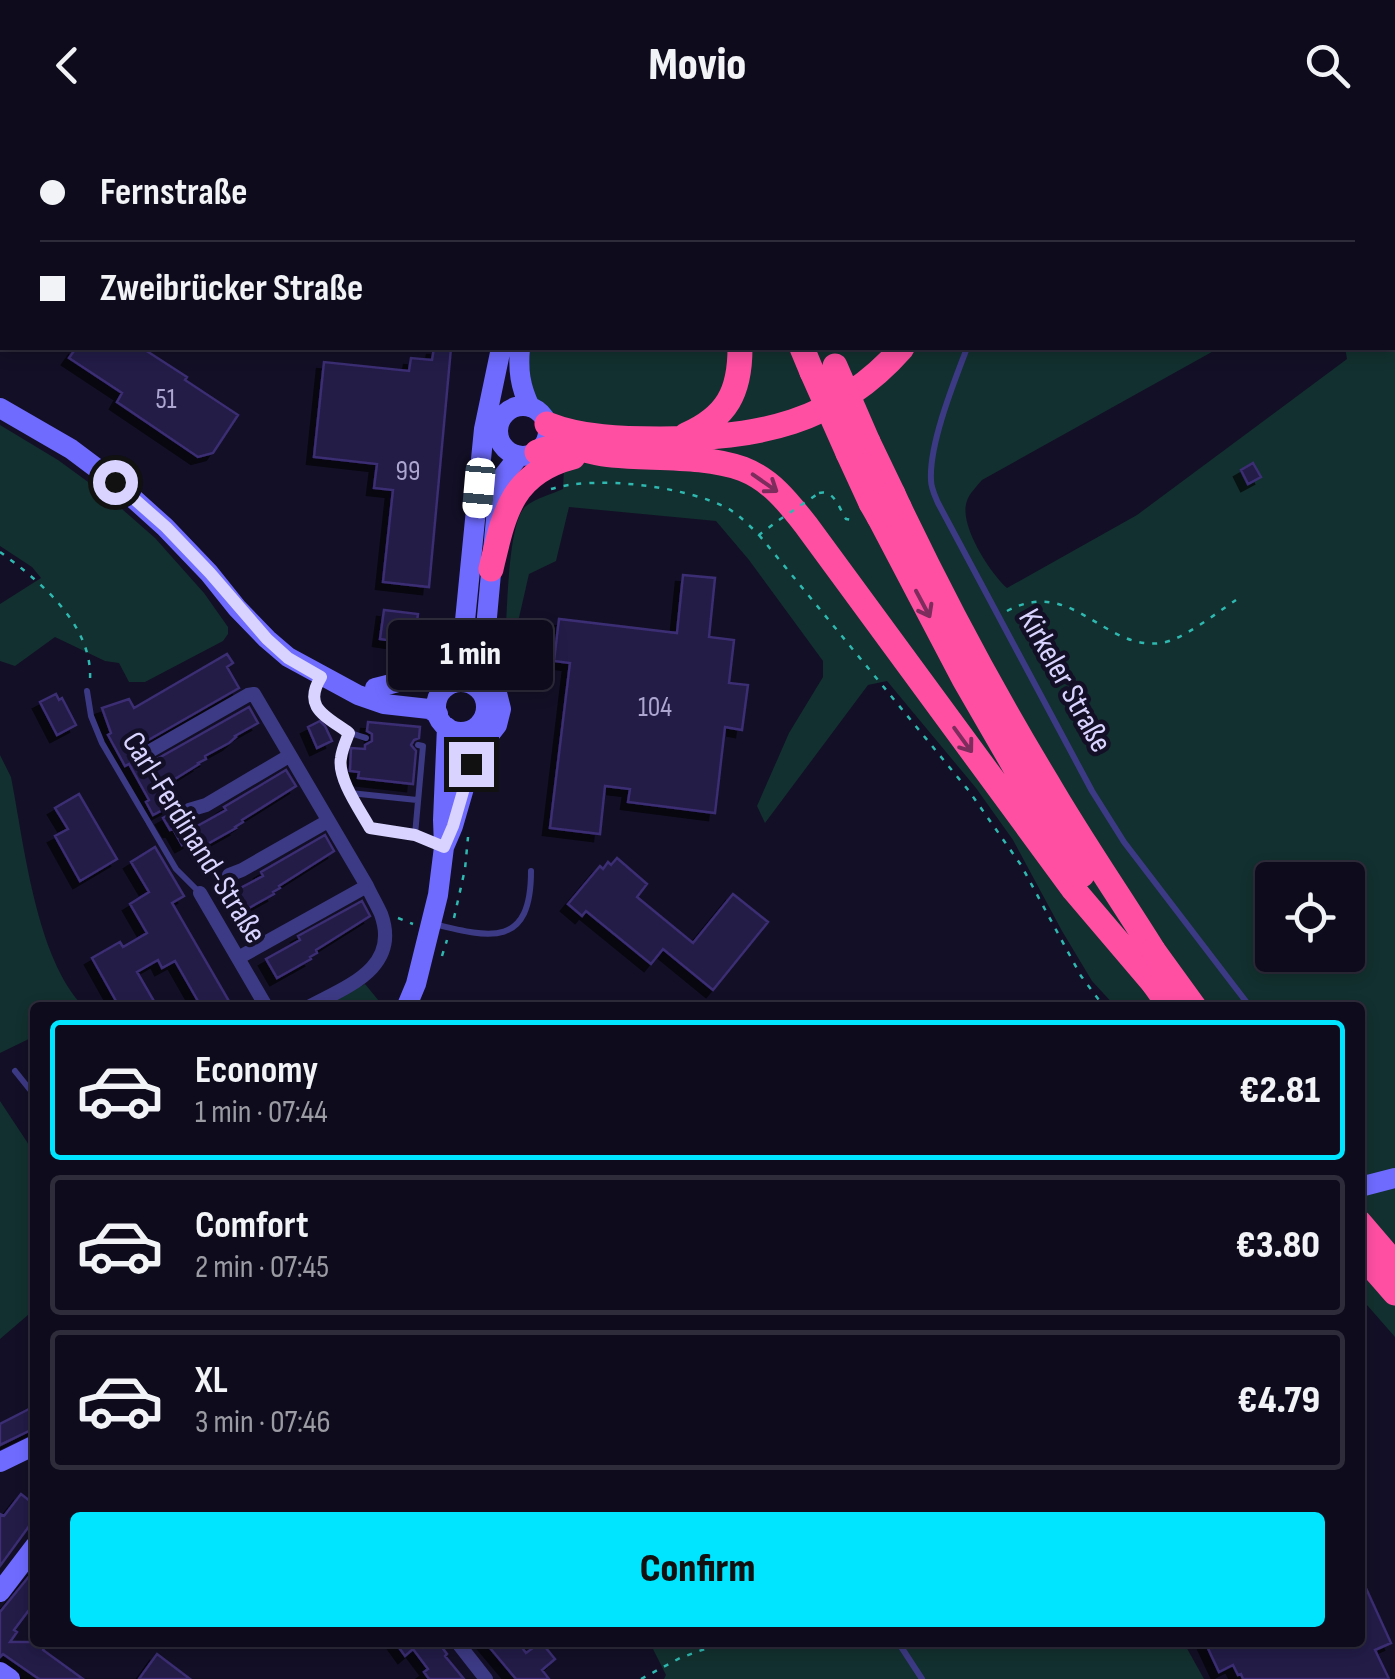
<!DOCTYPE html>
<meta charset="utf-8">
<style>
:root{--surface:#0e0b1c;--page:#171425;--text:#f1f3f6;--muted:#9b9ba3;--line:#2e2b3b;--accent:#00e5ff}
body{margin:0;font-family:"Sofia Sans Condensed",sans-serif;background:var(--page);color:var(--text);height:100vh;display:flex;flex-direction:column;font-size:38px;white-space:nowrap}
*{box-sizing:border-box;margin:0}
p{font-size:32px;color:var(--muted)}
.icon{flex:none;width:55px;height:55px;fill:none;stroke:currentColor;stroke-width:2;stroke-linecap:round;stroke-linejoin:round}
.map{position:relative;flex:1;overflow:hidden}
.sheet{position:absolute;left:30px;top:872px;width:1335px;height:645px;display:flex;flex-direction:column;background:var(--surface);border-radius:10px;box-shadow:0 5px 15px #0003,0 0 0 2px var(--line)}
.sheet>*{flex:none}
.top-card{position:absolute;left:0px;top:0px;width:1395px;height:220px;box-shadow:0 5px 15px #0003,0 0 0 2px var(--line);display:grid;align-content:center;height:220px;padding:0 40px;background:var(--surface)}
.buttons{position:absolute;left:1255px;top:732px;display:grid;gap:20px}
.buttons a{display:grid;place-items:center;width:110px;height:110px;border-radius:10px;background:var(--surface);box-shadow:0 5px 15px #0003,0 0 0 2px var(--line);font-size:50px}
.end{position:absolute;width:45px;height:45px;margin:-22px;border:12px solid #d9d4ff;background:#111;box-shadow:0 0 0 5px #111}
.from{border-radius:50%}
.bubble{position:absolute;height:70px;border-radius:10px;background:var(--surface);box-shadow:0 5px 15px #0003,0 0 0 2px var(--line);font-size:32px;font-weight:800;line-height:70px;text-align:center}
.car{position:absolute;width:30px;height:60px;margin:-30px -15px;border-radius:12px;box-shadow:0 0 8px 2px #0007;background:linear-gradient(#fff 24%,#345 0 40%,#fff 0 76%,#345 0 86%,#fff 0)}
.top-card b{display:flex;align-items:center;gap:35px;height:95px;font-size:38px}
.top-card b+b{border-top:2px solid var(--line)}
.top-card i{width:25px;height:25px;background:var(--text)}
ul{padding:18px 0 0;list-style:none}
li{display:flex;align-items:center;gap:30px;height:140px;margin:0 20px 15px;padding:0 20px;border:5px solid var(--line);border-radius:10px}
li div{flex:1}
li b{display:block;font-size:38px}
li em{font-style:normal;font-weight:800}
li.current{border-color:var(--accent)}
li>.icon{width:90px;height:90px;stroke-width:1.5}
.button{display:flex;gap:20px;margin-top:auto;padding:20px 40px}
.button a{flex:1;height:115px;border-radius:10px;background:var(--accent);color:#111;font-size:40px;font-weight:800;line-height:115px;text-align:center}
header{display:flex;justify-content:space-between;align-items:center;height:130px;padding:0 40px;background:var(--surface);font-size:45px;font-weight:800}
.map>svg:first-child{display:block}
</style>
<header><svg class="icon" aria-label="back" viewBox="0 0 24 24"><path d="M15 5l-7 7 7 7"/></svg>Movio<svg class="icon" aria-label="search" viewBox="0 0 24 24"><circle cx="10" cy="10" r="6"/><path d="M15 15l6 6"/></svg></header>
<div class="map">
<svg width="1395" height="1549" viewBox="0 0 1395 1549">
<defs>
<filter id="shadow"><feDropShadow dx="-7" dy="7" stdDeviation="0" flood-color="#0009"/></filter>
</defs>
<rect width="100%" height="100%" fill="#130f26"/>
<!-- green -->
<path fill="#12302f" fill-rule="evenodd" d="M552,0H1395V1207L1360,1167V878L1116,877L1092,851L1062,801L1013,710L976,658L887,551L868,555L765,693L757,676L789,603L823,547V531L749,430L716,391L569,377L556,431L529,444L513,514L505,518C507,491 507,391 526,376C536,368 552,364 563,359L566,297L556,291L529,260L527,218H1219L982,350C977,356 969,364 967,371C958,394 990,443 1007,458L1137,385L1347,229L1345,218H1392V2H552ZM1272,750H1348V825H1272Z
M0,295L58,330L106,365L155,408L204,463L228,497V504L223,511L145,552H129L119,533L105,531L55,507L15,536L0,531V474L41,448L32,437L0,416Z
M0,625L11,647C24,713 36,829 84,877L35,878V906L0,923Z
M365,854L379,871L378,877L322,878Z
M0,971L35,1024V1179L0,1209Z
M650,1513H1184L1204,1549H664L666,1545Z"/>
<!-- building -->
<path fill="#241b47" stroke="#3b2d73" stroke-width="2.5" filter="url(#shadow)" d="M76,218H142L187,247L185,250L238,285L213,323L198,327L117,272L122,263L69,228Z
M434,218H451L429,457L383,452L393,360L374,358L377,334L314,327L324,232L409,241L411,228L432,230Z
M1253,333L1261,347L1248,354L1241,340Z
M683,445L715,448L709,507L734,510L729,553L748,555L742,600L725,597L715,683L628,672L630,659L605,656L600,704L550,698L570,533L554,531L559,489L677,503Z
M384,480L418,484L414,514L380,509Z
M227,524L233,533L227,537L239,558L145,612L140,617V625L146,631L155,630L249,577L258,593L235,606L236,607L229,613L205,626L206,629L198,633L199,634L159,659L168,677L153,685L146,672L149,670L129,634L125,636L108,605L111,603L102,578L129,569L134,578Z
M56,564L59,570L62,568L76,595L57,605L40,572Z
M320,591L325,596L332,611L317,618L308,597Z
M368,592L420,597L419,608L414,610L411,615L416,621L413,654L358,648L359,642L350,641L351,618L365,619V615L372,611V604L367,601Z
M286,640L296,656L242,690L243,692L235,697L236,698L202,717L192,699L226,680L224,677Z
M79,664L117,729L80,751L55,706L68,699L55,678Z
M177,680L193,709L182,715L173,699L170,700L163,688Z
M325,705L334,721L279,756L280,758L273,762L274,764L240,783L229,764L263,746L261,742Z
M155,717L184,766L172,773L233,878H202L175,831L162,838L158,830L137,842L158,878H120L92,828L120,812L123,817L147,803L130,774L149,762L131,732Z
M617,728L647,754L637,767L693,813L733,764L768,792L713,860L663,819L651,834L586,781L582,786L568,774L600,736L603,739L608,732L611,735Z
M362,771L370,786L316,820L317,823L310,827L311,829L277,848L266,829L300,810L298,806Z
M35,1276V1298L0,1315V1294Z
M21,1364L35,1375V1388L0,1436V1384L4,1386Z
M35,1439V1472L14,1500L17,1502L10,1512H48L43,1520L83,1549H39L3,1524L0,1527V1482Z
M1360,1445L1391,1513L1375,1520L1389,1549H1243L1241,1544L1238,1545L1233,1535L1219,1542L1205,1512H1360Z
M395,1512H438L447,1524L445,1526L464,1549H429L424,1542L428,1539L413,1519L405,1526Z
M485,1512H518L526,1523L541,1512L555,1529L542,1540L549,1549H516Z
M157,1524L190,1549H139Z"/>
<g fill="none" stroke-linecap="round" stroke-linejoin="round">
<!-- path -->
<path stroke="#2fb8b0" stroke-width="2.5" stroke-dasharray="5 8" stroke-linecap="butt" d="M551,359C596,345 686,356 729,379C740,386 750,396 759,405L779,390
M819,363C834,359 839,378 846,389L857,391
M759,405L969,661L1021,735L1081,846L1105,878
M0,422C40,451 93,495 90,550
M1007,481C1072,446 1104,521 1161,513C1183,510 1216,483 1236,470
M398,788L413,794
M454,788L465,739L468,707
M442,826L447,810
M641,1549L680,1528L724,1512"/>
<!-- lane -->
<path stroke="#3d3a85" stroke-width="6" d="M1100,2L1101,0
M967,218C954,252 929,314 931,350C931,358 935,366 938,373L1092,661L1124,712L1251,878
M321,548C301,581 338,600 366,608
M87,561L91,586L102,613L176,739L199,762
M349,603C339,632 339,633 350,663L417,670
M418,615L423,616L415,705L439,715
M351,664L371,698L415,705
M433,794C491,808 531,818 531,741
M15,941L35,966
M1360,1036L1366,1049
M898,1512L922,1549"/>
<!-- street -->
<path stroke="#3d3a85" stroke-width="14" d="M150,621L248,565L254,564L367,756C371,765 377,775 381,784C401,839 345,857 307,878
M189,680L206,675L289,626
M229,745L242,740L328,691
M200,763L267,878
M238,828L367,756
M457,1512L486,1549"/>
<!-- secondary -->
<path stroke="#6f6bff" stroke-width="20" d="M529,2L530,0
M520,218C518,240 520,256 530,277
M498 301a25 25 0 1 1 50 0a25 25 0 1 1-50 0Z
M0,278L71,319L115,352L165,397L209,443L237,478L267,509L288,527L358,565L384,574L429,579L438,584
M436 577a25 25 0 1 1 50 0a25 25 0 1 1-50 0Z
M454,553L460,541L484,299L501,218
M375,558C419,548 438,540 459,499
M444,717L453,696L471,634L479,618L497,595L501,579L487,524V487L498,367L504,345L519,326
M406,878L416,854L438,765L444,717L443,690L447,597
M1360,1057L1395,1048
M0,1332L35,1315
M0,1462L35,1416
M0,1542L10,1549"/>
<!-- highway -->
<path stroke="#ff4fa3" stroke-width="25" d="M698,0L699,2
M718,0L719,2
M745,0L746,2
M962,0V2
M787,2V0
M802,218L812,242
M547,294C582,308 623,309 660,309C758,308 835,294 902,218
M686,305C727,287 740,262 740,218
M868,312L893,364
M537,322C547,318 556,316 567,317C582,318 597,324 612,325C653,329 705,325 743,339C771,350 788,372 806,395L1074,760L1154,854
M848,323L871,373
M899,377C944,471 993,563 1047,652C1080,709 1118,764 1153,820
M879,387L964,549L1031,665L1082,745
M491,439C504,384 511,343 573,327
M1360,1093L1395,1134
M1360,1123L1395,1163"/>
<!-- path-bridge -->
<path stroke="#2fb8b0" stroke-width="2.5" stroke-dasharray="5 8" stroke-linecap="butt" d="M779,390L819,363"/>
<!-- highway-bridge -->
<path stroke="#ff4fa3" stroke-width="25" d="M835,236L868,312
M812,242L848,323
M893,364L899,377
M871,373L879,387
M1153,820L1195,878
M1154,854L1171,878"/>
</g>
<!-- one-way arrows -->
<defs><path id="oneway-shaft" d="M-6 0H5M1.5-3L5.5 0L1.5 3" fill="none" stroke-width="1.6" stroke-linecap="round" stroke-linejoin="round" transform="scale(2.5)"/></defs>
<g stroke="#7d2c5e">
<use href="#oneway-shaft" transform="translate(765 353) rotate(35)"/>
<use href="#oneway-shaft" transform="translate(923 474) rotate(62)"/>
<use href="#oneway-shaft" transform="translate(963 610) rotate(54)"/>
</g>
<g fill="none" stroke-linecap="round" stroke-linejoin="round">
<!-- route -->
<path stroke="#d9d4ff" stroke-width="12" d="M115,352L166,397L210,443L267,509L288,528L321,547C302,578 326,586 349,603C346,611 342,619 341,628C337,648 360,680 370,698L415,705L444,717L453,696L471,634"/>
</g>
<g text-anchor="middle" stroke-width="9" stroke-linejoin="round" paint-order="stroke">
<!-- number labels -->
<g font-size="28" fill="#aca6d1">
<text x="166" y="278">51</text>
<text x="408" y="350">99</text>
<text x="655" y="586">104</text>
</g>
<!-- street labels -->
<g font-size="32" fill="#d9d4ff" stroke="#130f26">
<text transform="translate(1066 550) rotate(61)" y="11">Kirkeler Straße</text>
<text transform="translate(195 707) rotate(58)" y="11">Carl-Ferdinand-Straße</text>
</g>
</g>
</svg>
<div class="buttons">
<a><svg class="icon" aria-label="locate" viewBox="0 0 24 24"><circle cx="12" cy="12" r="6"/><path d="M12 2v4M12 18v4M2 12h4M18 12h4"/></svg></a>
</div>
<i class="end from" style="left:115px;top:352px"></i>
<i class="end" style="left:471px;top:634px"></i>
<div class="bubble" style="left:388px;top:490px;width:165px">1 min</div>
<i class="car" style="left:479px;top:358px;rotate:185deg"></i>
<div class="top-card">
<b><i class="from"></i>Fernstraße</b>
<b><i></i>Zweibrücker Straße</b>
</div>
<section class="sheet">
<ul>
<li class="current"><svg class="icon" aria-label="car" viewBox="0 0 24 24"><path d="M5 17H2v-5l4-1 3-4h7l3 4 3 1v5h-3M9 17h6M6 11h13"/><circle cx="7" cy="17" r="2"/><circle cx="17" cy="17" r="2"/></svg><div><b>Economy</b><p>1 min · 07:44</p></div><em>€2.81</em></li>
<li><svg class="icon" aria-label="car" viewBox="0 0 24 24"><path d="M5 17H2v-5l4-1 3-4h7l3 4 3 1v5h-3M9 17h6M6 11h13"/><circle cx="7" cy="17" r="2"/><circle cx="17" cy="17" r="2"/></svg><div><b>Comfort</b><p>2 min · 07:45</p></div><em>€3.80</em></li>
<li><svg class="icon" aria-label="car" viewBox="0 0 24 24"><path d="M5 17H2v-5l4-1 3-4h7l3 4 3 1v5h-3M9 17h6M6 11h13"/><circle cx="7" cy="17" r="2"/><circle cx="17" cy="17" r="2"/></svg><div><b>XL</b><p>3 min · 07:46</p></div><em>€4.79</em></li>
</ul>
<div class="button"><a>Confirm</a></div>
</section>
</div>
